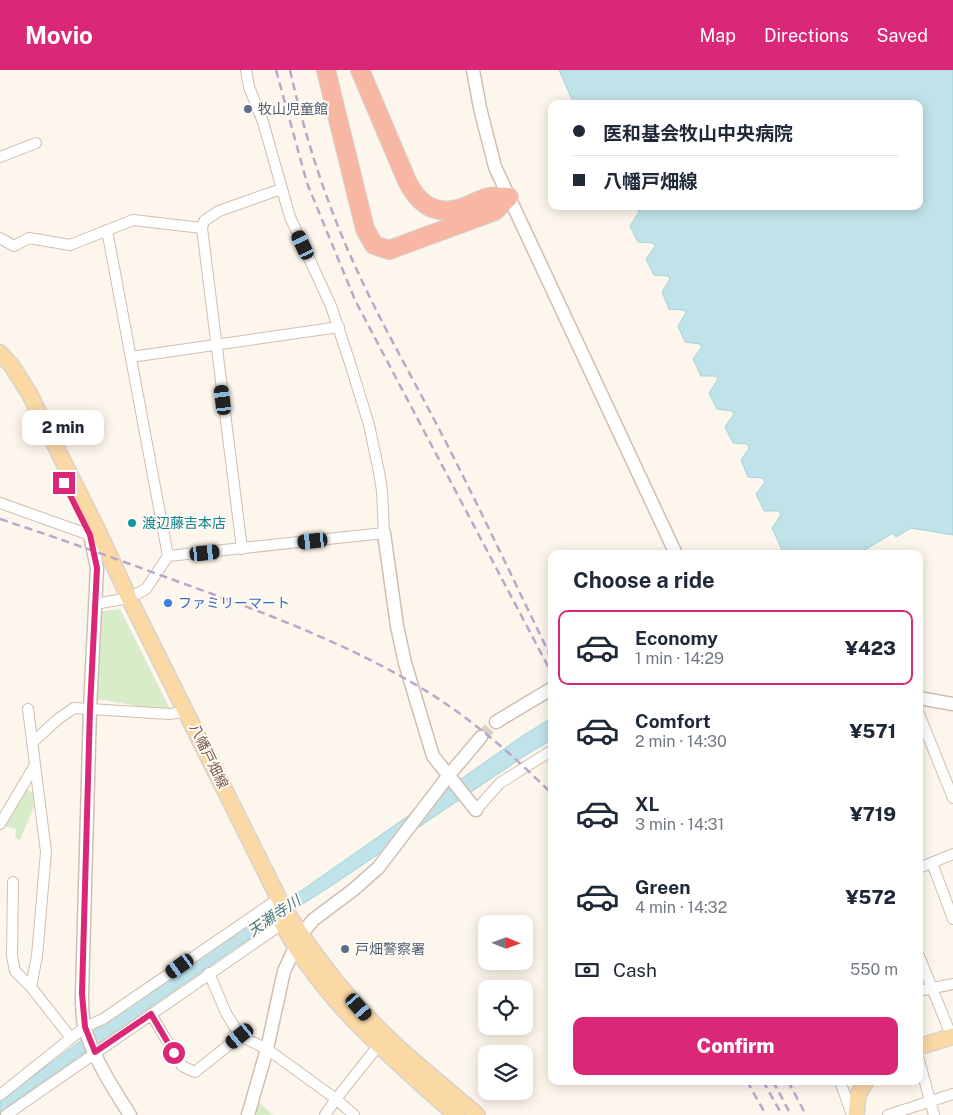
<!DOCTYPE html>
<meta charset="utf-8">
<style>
:root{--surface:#fff;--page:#f6f6f7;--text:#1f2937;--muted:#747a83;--line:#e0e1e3;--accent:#db2777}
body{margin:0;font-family:"Public Sans","Noto Sans JP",sans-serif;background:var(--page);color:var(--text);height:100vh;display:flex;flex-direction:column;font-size:19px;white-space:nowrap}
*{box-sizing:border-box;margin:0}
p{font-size:16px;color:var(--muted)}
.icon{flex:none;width:28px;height:28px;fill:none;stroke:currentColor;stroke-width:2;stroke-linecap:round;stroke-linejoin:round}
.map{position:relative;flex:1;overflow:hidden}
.panel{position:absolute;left:548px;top:480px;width:375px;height:535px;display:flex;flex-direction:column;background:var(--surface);border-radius:10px;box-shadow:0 2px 12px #0003}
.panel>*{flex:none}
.hud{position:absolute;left:548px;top:30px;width:375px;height:110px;border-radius:10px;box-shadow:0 2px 12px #0003;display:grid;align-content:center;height:110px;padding:0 25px;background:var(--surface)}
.needle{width:32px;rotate:91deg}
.tools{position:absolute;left:478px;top:845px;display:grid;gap:10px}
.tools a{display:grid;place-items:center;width:55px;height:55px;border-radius:10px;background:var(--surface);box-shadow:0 2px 12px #0003;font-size:25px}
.end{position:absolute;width:22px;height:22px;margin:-11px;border:6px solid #db2777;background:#fff;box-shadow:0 0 0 2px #fff}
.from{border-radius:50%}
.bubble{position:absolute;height:35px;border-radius:10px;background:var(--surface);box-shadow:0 2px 12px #0003;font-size:16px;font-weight:800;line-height:35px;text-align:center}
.car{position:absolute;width:15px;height:30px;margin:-15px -8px;border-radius:6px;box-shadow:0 0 4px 1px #0007;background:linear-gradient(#222 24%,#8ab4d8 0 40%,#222 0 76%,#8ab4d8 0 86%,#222 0)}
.hud b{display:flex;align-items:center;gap:18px;height:48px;font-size:19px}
.hud b+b{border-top:1px solid var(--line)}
.hud i{width:12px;height:12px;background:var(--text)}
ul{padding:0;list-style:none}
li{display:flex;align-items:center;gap:15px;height:75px;margin:0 10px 8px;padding:0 15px;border:2px solid transparent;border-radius:10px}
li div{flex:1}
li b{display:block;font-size:19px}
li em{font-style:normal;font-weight:800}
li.active{border-color:var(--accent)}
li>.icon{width:45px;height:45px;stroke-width:1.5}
h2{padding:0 25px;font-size:22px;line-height:60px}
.pay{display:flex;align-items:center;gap:12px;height:55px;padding:0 25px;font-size:19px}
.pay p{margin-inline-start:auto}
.button{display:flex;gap:10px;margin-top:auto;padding:10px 25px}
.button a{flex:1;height:58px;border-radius:10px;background:var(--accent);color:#fff;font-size:20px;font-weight:800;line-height:58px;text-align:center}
header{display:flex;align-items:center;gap:30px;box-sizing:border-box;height:70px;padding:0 25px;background:var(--accent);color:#fff}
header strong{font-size:24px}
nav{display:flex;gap:28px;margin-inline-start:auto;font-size:18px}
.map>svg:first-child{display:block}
</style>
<header>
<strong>Movio</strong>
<nav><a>Map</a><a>Directions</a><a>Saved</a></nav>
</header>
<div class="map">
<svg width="953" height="1045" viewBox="0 0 953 1045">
<rect width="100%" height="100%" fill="#fdf6ec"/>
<!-- green -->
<path fill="#d8ecc9" d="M120,539L170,639H156L96,629L97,542Z
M26,719L33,723L34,737L20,770L15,768L16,759L4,756Z
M256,1030L273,1045H252Z"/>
<!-- water -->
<path fill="#bfe3e8" stroke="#a5d3da" d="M559,0H953V465L911,458L896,467L893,463L858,484H784L772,458L781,445L779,441H764L756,424L765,412L763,408L748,407L741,390L749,378L747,374L733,373L725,357L734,344L732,341L717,339L709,323L718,309L716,306H701L693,289L702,277L700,274L685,272L678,256L686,243L684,240L669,239L662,222L670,209L668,206L654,205L646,189L655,176L653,173L638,172L630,156L639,142L637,139L622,136H919V34H574Z
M551,648V670L526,685L337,812L238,876L9,1035L0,1045V1031L103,954L222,872L305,818L521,667Z"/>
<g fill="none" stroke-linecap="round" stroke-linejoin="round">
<!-- tertiary-tunnel -->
<path stroke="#dcd0c4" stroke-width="12" stroke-dasharray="12 6" stroke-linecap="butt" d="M481,667L496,652"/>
<!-- minor casing -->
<g stroke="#d1beb0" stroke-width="12">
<path id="minor" d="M0,87L36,73
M107,160L168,486
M0,168L14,176L29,168L70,175L133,150L202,158
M131,287L339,257
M0,433L90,465
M242,479L202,158L204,151L219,141L281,119
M95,534L129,528L146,519L168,486L384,463L382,421L379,402L369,355L350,293L331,236L290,147L263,52L249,17L246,0
M28,639L46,782L37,886L31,917
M919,644L953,728
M33,672L58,649L74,638L169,644L178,643
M476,740L500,713L551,681
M0,754L35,695
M932,793L953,849
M919,798L953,784
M13,812L12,886L15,901L31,917L71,968
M919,886L949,960
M209,903L226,943L240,966L267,979L336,1029L325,1045
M919,921L953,914
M151,944L182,996L195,1002L240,966
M919,990L934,1045
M840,1011L852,1045
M0,1025L85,957L103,949L272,833
M6,1045L282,854
M354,1045L336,1029L378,976
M888,1045L953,1024"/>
</g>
<!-- tertiary casing -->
<g stroke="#d1beb0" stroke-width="15">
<path id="tertiary" d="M473,0L480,38L495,97L676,484
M384,463L397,556L405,593L433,686L476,740
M90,465L97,498L90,638L82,924C82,935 82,945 84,955C91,984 114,1020 130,1045
M919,628L953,634
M496,652L551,619
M248,1045L267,979L284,901L301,865L313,850L353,820L378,798L449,705L481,667"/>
</g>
<!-- primary casing -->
<g stroke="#dad1cd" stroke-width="18">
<path id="primary" d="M0,283L12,296L29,323L99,463L129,528L280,831C309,880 346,927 387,967C415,994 447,1019 477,1045
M278,845C318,927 389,985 456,1045
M919,977L953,966
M856,1045L858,1025L866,1011"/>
</g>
<!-- motorway casing -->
<g stroke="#dad1cd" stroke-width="20">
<path id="motorway" d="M326,0L365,159L374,175L389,180L495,141L509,127
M360,0L407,111C419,135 436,147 464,137C472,134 480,129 489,127C495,126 502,127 509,127"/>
</g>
<!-- minor -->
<use href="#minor" stroke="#fff" stroke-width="10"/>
<!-- tertiary -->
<use href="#tertiary" stroke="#fff" stroke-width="12"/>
<!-- primary -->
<use href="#primary" stroke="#fbd9a5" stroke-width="15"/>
<!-- motorway -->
<use href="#motorway" stroke="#f7b7a3" stroke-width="18"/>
<!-- rail -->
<path stroke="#b9a8c9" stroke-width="2.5" stroke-dasharray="8 5" stroke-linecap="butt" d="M276,0L307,113L355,230L551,602
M290,0C306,72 330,144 362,211C385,260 412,307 437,355C476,430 512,507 549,583
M0,449C61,469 122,491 182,513C268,544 354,576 431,624C475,652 515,687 551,723
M747,1011L766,1045
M763,1011L782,1045
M773,1011L791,1045
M788,1011L806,1045"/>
</g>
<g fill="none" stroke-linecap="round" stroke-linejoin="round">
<!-- route -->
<path stroke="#db2777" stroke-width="6" d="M64,413L90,465L97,498L90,638L82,924L85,957L95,982L151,944L174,983"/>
</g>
<!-- markers -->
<g fill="#5c6f8a" stroke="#fffaf3" stroke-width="2">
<circle cx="248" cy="39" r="5"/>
<circle cx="345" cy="879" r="5"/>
</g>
<circle fill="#0f9aa8" stroke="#fffaf3" stroke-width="2" cx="132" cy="453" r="5"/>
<circle fill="#3f7fe0" stroke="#fffaf3" stroke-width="2" cx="168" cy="533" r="5"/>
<g text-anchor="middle" stroke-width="4" stroke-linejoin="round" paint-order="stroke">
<!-- service labels -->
<g font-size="14" fill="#4e5e75" stroke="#fffaf3" text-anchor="start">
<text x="258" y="44">牧山児童館</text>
<text x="355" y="884">戸畑警察署</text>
</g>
<!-- culture labels -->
<g font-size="14" fill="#0d838f" stroke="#fffaf3" text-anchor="start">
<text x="142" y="458">渡辺藤吉本店</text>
</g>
<!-- shop labels -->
<g font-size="14" fill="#366cbe" stroke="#fffaf3" text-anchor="start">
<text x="178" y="538">ファミリーマート</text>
</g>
<!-- street labels -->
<g font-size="14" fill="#7a5c4d" stroke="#fffaf3">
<text transform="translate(209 686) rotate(64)" y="5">八幡戸畑線</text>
</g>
<!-- water labels -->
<g font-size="15" font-style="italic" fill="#437c86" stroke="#fffaf3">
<text transform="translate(274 846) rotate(-34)" y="5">天瀬寺川</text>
</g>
</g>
</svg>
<div class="tools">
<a><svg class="needle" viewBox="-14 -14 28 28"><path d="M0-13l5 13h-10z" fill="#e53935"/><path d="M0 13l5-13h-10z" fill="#747a83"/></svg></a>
<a><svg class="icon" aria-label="locate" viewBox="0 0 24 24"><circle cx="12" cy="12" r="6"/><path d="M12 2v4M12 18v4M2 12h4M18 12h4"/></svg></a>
<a><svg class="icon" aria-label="layers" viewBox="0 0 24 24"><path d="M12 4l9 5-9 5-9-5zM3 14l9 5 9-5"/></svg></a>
</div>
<i class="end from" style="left:174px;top:983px"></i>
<i class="end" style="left:64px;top:413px"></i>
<div class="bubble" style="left:22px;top:340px;width:82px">2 min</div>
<i class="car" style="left:303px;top:175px;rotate:335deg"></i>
<i class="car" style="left:223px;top:330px;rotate:353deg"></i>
<i class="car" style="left:313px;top:471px;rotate:264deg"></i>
<i class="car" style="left:205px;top:483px;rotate:84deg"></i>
<i class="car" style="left:180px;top:896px;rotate:235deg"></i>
<i class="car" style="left:359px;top:937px;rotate:139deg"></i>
<i class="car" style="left:240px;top:966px;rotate:231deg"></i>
<div class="hud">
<b><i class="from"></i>医和基会牧山中央病院</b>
<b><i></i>八幡戸畑線</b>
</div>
<section class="panel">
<h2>Choose a ride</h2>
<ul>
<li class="active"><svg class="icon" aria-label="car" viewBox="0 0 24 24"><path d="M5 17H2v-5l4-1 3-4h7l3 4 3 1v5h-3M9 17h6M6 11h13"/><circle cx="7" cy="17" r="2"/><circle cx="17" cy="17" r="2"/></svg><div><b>Economy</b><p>1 min · 14:29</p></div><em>¥423</em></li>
<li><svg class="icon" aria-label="car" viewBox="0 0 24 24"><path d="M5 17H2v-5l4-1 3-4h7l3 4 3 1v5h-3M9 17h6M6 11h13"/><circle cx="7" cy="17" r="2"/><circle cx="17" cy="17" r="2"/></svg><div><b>Comfort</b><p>2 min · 14:30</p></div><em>¥571</em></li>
<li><svg class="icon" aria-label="car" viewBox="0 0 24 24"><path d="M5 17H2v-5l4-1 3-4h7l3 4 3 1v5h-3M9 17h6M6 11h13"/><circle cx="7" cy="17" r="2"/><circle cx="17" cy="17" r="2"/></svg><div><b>XL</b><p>3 min · 14:31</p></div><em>¥719</em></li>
<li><svg class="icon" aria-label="car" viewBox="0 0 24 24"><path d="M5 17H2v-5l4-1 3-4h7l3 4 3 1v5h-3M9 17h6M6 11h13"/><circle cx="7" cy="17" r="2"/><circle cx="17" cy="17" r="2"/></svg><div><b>Green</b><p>4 min · 14:32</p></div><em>¥572</em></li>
</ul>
<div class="pay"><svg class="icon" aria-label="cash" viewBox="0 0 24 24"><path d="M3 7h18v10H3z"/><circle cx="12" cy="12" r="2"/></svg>Cash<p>550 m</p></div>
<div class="button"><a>Confirm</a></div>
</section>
</div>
